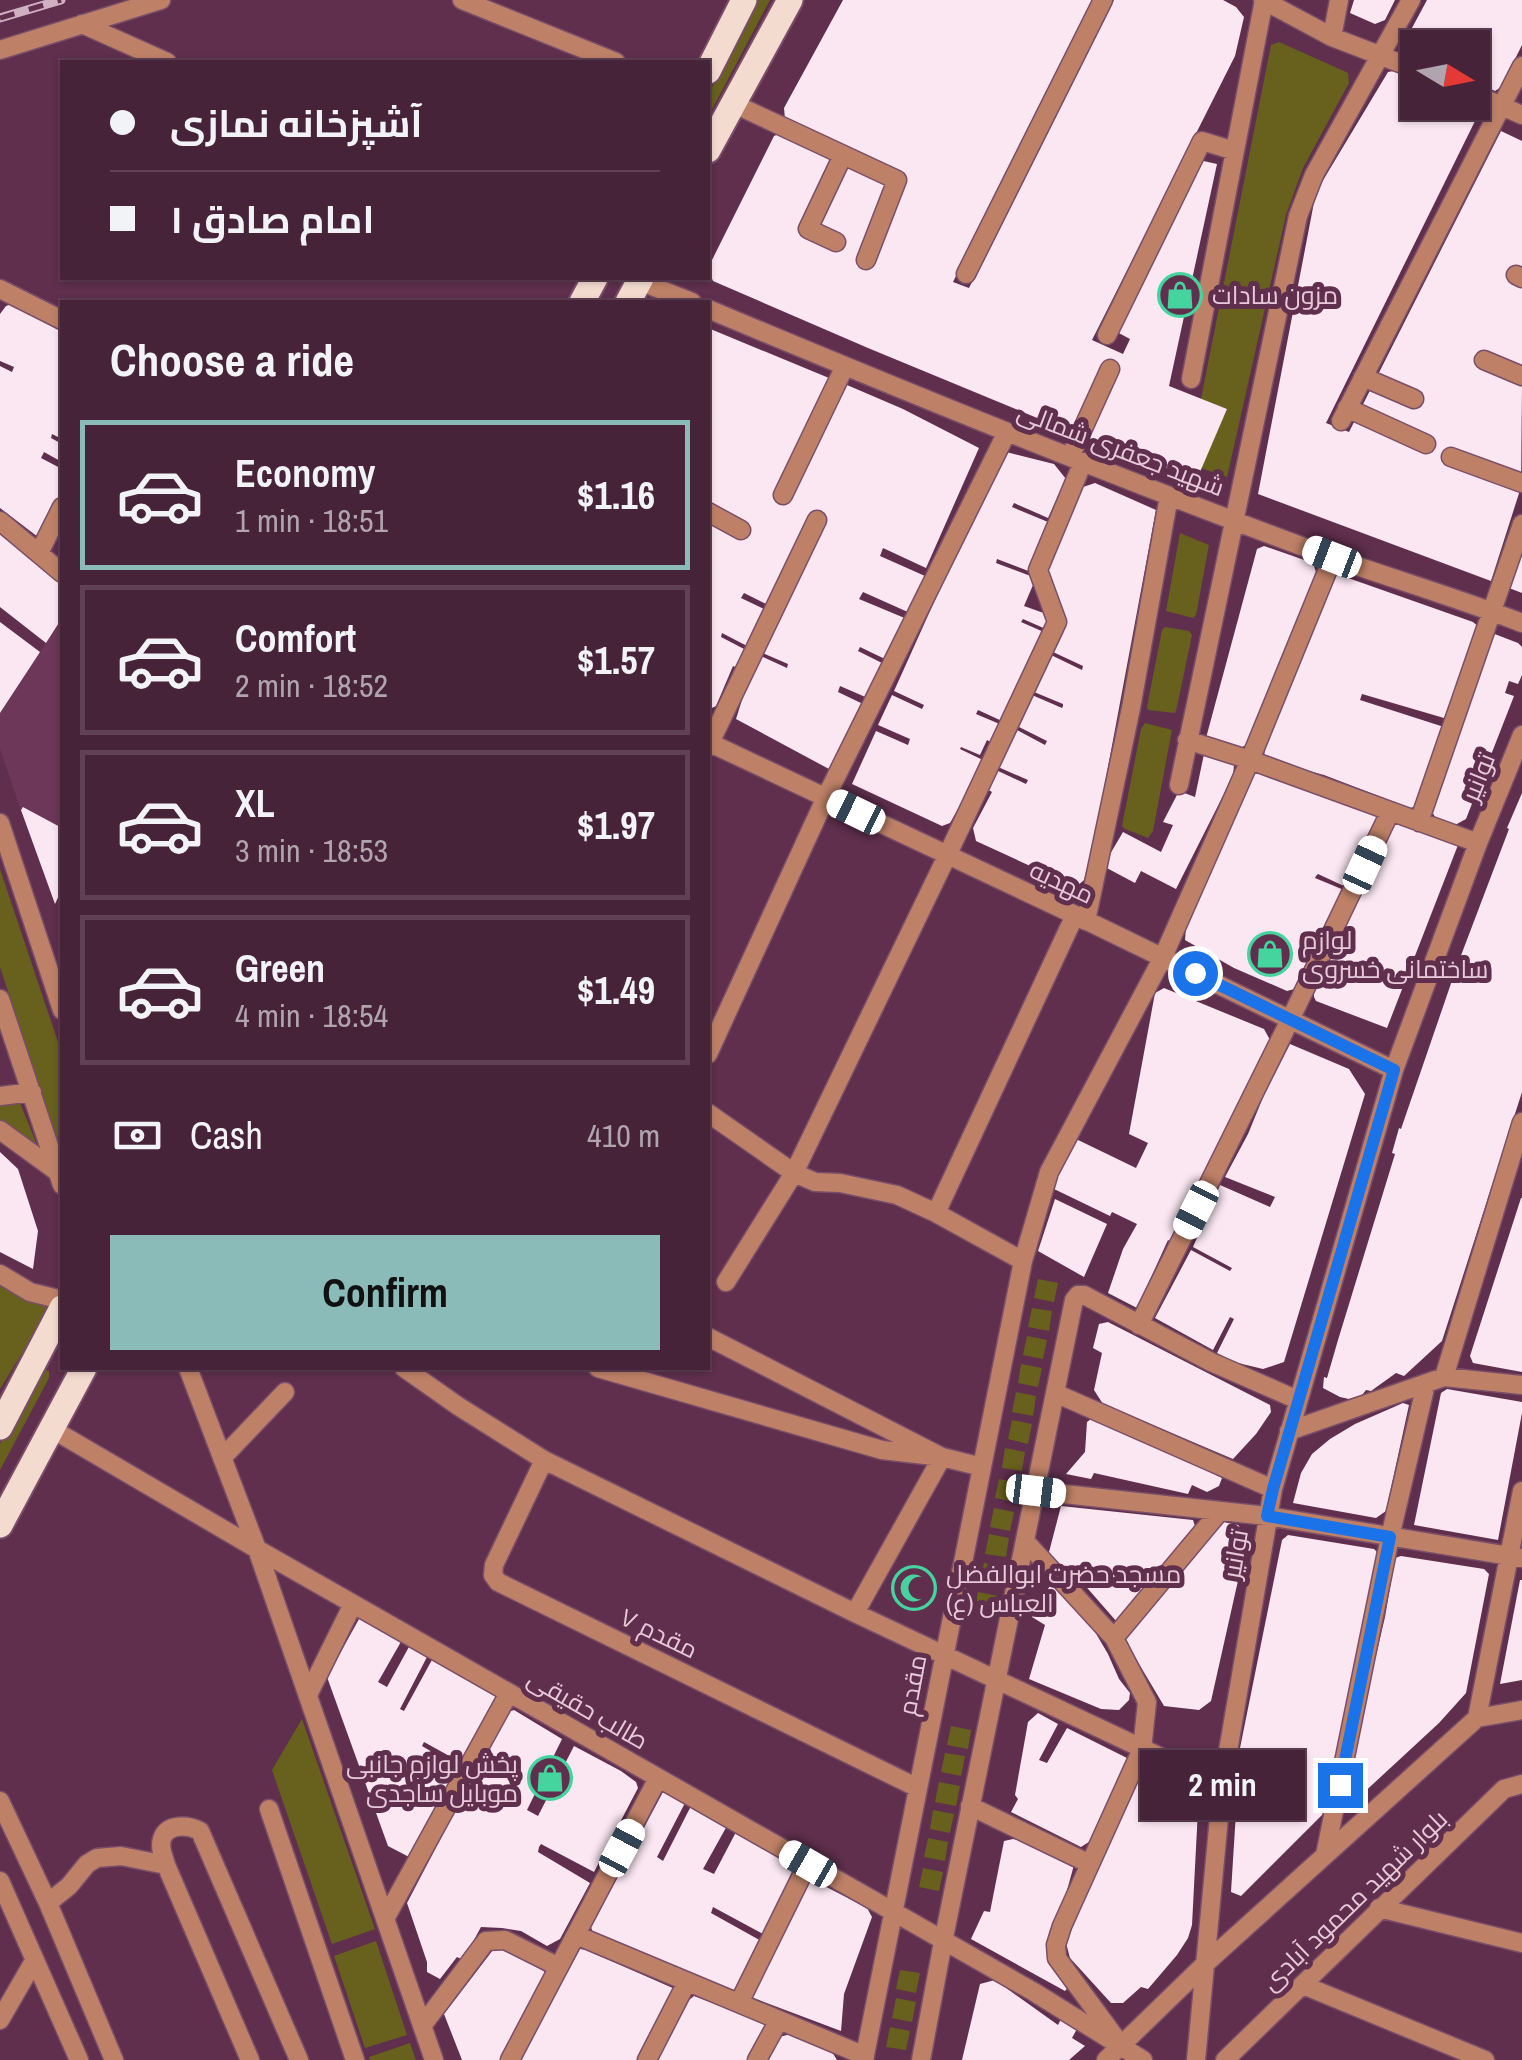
<!DOCTYPE html>
<meta charset="utf-8">
<style>
:root{--surface:#47233a;--page:#512f45;--text:#f1f3f6;--muted:#b0a4af;--line:#5f4054;--accent:#8bbbb9}
body{margin:0;font-family:"Archivo Narrow",Cairo,sans-serif;background:var(--page);color:var(--text);height:100vh;display:flex;flex-direction:column;font-size:38px;white-space:nowrap}
*{box-sizing:border-box;margin:0}
p{font-size:32px;color:var(--muted)}
.icon{flex:none;width:55px;height:55px;fill:none;stroke:currentColor;stroke-width:2;stroke-linecap:round;stroke-linejoin:round}
.map{position:relative;flex:1;overflow:hidden}
.details{position:absolute;left:60px;top:300px;width:650px;height:1070px;display:flex;flex-direction:column;background:var(--surface);border-radius:0px;box-shadow:0 2px 8px #0004,0 0 0 2px var(--line)}
.details>*{flex:none}
.hud{position:absolute;left:60px;top:60px;width:650px;height:220px;border-radius:0px;box-shadow:0 2px 8px #0004,0 0 0 2px var(--line);display:grid;align-content:center;height:220px;padding:0 50px;background:var(--surface)}
.needle{width:65px;rotate:100deg}
.tools{position:absolute;left:1400px;top:30px;display:grid;gap:20px}
.tools a{display:grid;place-items:center;width:90px;height:90px;border-radius:0px;background:var(--surface);box-shadow:0 2px 8px #0004,0 0 0 2px var(--line);font-size:50px}
.end{position:absolute;width:45px;height:45px;margin:-22px;border:12px solid #1a73e8;background:#fff;box-shadow:0 0 0 5px #fff}
.from{border-radius:50%}
.bubble{position:absolute;height:70px;border-radius:0px;background:var(--surface);box-shadow:0 2px 8px #0004,0 0 0 2px var(--line);font-size:32px;font-weight:700;line-height:70px;text-align:center}
.car{position:absolute;width:30px;height:60px;margin:-30px -15px;border-radius:12px;box-shadow:0 0 8px 2px #0007;background:linear-gradient(#fff 24%,#345 0 40%,#fff 0 76%,#345 0 86%,#fff 0)}
.hud b{display:flex;align-items:center;gap:35px;height:95px;font-size:38px}
.hud b+b{border-top:2px solid var(--line)}
.hud i{width:25px;height:25px;background:var(--text)}
ul{padding:0;list-style:none}
li{display:flex;align-items:center;gap:30px;height:150px;margin:0 20px 15px;padding:0 30px;border:5px solid var(--line);border-radius:0px}
li div{flex:1}
li b{display:block;font-size:38px}
li em{font-style:normal;font-weight:700}
li.active{border-color:var(--accent)}
li>.icon{width:90px;height:90px;stroke-width:1.5}
h2{padding:0 50px;font-size:45px;line-height:120px}
.pay{display:flex;align-items:center;gap:25px;height:110px;padding:0 50px;font-size:38px}
.pay p{margin-inline-start:auto}
.action{display:flex;gap:20px;margin-top:auto;padding:20px 50px}
.action a{flex:1;height:115px;border-radius:0px;background:var(--accent);color:#111;font-size:40px;font-weight:700;line-height:115px;text-align:center}
.map>svg:first-child{display:block}
</style>
<div class="map">
<svg width="1522" height="2060" viewBox="0 0 1522 2060">
<rect width="100%" height="100%" fill="#5f2f4d"/>
<!-- built -->
<path fill="#6d3759" d="M62,618V828L24,807L21,810L0,749V713Z"/>
<!-- green -->
<path fill="#67611d" d="M759,0H770L708,117V95Z
M1279,42L1344,71L1348,73L1349,83L1303,168L1286,215L1227,477L1201,468L1227,409L1201,399L1271,45Z
M1180,533L1209,545L1196,615L1193,618L1166,611Z
M1165,627L1189,631L1192,635L1177,707L1175,713L1148,710L1147,707L1162,630Z
M1145,723L1172,730L1153,831L1148,838L1125,829L1122,826L1141,729Z
M0,869L62,1054V1155L0,967Z
M18,1098L40,1152L0,1121V1100Z
M1038,1279L1058,1283L1054,1302L1034,1298Z
M0,1282L50,1308L0,1389Z
M1032,1308L1052,1311L1049,1331L1028,1327Z
M1027,1336L1047,1340L1043,1359L1023,1355Z
M1021,1364L1042,1368L1038,1387L1018,1383Z
M41,1368L49,1371V1378L0,1470V1444Z
M1016,1392L1036,1396L1033,1416L1012,1412Z
M1012,1420L1032,1424L1028,1444L1008,1439Z
M1005,1448L1025,1452L1022,1471L1002,1468Z
M999,1479L1019,1483L1015,1502L995,1498Z
M994,1508L1014,1512L1010,1531L990,1527Z
M989,1534L1009,1538L1006,1557L985,1554Z
M984,1563L1004,1567L1000,1586L980,1582Z
M978,1592L998,1596L994,1615L974,1611Z
M302,1719L375,1929L332,1944L272,1770Z
M951,1726L971,1730L968,1749L947,1745Z
M945,1753L965,1756L961,1776L941,1772Z
M939,1782L960,1786L956,1806L935,1802Z
M933,1810L954,1814L950,1833L930,1829Z
M928,1838L948,1842L945,1861L924,1857Z
M923,1868L943,1872L939,1891L919,1887Z
M376,1941L407,2035L365,2048L334,1956Z
M900,1970L920,1973L916,1993L896,1989Z
M896,1998L916,2002L912,2022L892,2018Z
M890,2027L910,2031L906,2050L886,2047Z
M410,2043L416,2060H370L369,2057Z"/>
<!-- building -->
<path fill="#fbe7f2" d="M843,0H1093L953,282L969,288L1114,0H1223L1236,7L1244,17L1235,56L1092,340L1123,354L1130,339L1115,331L1199,160L1217,164L1169,386L1227,409L1197,479L1076,434L868,348L713,281L708,268L774,136L781,133L836,161L802,234L838,251L843,239L815,220L843,164L888,186L903,175L785,119L784,108Z
M1354,0H1395L1385,20L1375,24L1350,13Z
M1427,0H1522V45L1501,87L1495,91L1472,80V48H1418V52L1406,46L1405,41Z
M1394,71L1418,84V102H1454L1474,112L1476,119L1326,423L1349,432L1501,131L1522,141V369L1481,353L1476,366L1522,386L1521,487L1491,581L1258,494L1316,192L1388,72Z
M12,304L62,332V439L52,434L51,438L62,444V462L44,452L41,458L62,469V491L38,537L0,508V366L12,372L14,367L0,361V314L6,306Z
M708,328L829,378L774,497L789,503L847,385L903,409L979,448L926,568L883,548L880,556L925,576L910,613L863,592L859,599L907,619L887,660L860,647L858,651L886,665L870,699L840,686L838,692L863,704L835,765L829,769L736,719L751,671L759,655L787,668L788,664L760,652L827,521L813,515L770,606L744,593L741,598L766,610L747,646L722,633L721,637L746,650L740,669L733,666L716,706L708,710V519L742,538L748,523L708,504Z
M1006,452L1054,464L1066,479L1048,518L1014,503L1012,507L1048,522L1031,572L997,559L996,563L1036,578L1024,606L1052,616L1048,630L1023,619L1021,622L1046,633L1004,722L978,710L976,714L1002,725L994,744L987,740L980,755L961,747L960,749L985,761L950,823L942,826L852,784L876,731L908,745L910,739L878,725L892,695L922,709L924,705L894,691L944,580Z
M1095,483L1156,510L1094,842L1084,880L1076,887L976,841L973,828L992,792L987,789L996,770L1026,784L1028,780L998,767L1015,729L1045,745L1047,741L1017,726L1032,695L1062,708L1063,706V704L1034,692L1051,655L1082,670L1083,666L1053,652L1067,620L1047,568L1083,487Z
M0,531L62,579V618L46,643L0,607Z
M1264,546L1313,563L1317,575L1249,743L1239,749L1206,738L1257,549Z
M1522,549V593L1509,588V583Z
M1334,573L1473,622L1481,629L1444,718L1362,694L1360,700L1444,727L1417,806L1410,808L1324,775L1264,759L1265,747Z
M0,622L40,652L0,713Z
M1492,633L1518,643L1522,647V675L1518,684L1509,681L1505,693L1514,696L1466,819L1455,825L1435,817L1430,808Z
M1204,754L1234,765L1233,776L1176,889L1141,871L1135,883L1103,866L1123,832L1161,852L1173,825L1163,822L1179,791L1195,797Z
M1262,770L1378,815L1346,887L1318,874L1316,876L1315,878L1344,890L1298,988L1287,991L1234,968L1185,940L1186,928L1252,774Z
M1522,793V1092L1442,1341L1404,1376L1396,1373L1371,1391L1366,1390L1362,1395L1349,1399L1340,1397L1323,1388L1324,1377L1327,1378L1338,1340L1395,1154L1392,1153L1399,1128L1401,1129L1457,966L1509,829L1507,828Z
M23,807L62,828V889L55,904L21,810Z
M1395,820L1457,839L1458,845L1387,1028L1316,1001L1314,997V990Z
M1164,988L1264,1029L1270,1040L1173,1243L1168,1240L1137,1308L1108,1293L1123,1249L1137,1224L1112,1212L1110,1216L1052,1188L1076,1139L1136,1168L1148,1143L1129,1134L1155,993Z
M1290,1044L1349,1069L1365,1094L1284,1362L1263,1369L1234,1362L1217,1353L1234,1319L1230,1317L1213,1350L1155,1318L1191,1250L1230,1271L1232,1268L1193,1247L1220,1185L1270,1207L1275,1197L1225,1177L1248,1134L1264,1095Z
M0,1152L18,1169L38,1231L33,1269L0,1252Z
M1521,1198H1522V1372L1473,1363L1470,1356Z
M1055,1199L1107,1224L1084,1277L1038,1251Z
M1108,1322L1270,1405L1271,1412L1256,1434L1233,1459L1103,1404L1094,1390L1102,1353L1093,1348L1099,1324Z
M1447,1389L1522,1402V1413L1498,1540L1414,1525L1441,1393Z
M1403,1403L1409,1405L1386,1511L1376,1518L1293,1503L1301,1473L1312,1454L1330,1439L1355,1424Z
M1095,1416L1222,1478L1219,1486L1207,1492L1192,1485L1188,1494L1094,1473L1091,1479L1066,1474L1085,1452L1087,1422Z
M1061,1506L1193,1520L1196,1529L1117,1622L1082,1582L1048,1556Z
M1223,1522L1238,1525L1248,1536L1211,1701L1199,1710L1164,1706L1126,1642L1127,1635Z
M1288,1535L1374,1549L1378,1553L1327,1800L1322,1815L1241,1896L1231,1892L1240,1748L1282,1540Z
M1401,1556L1484,1569L1489,1574L1466,1693L1439,1723L1359,1797L1343,1796L1385,1617L1395,1558Z
M1520,1580H1522V1680L1500,1684Z
M1052,1582L1067,1601L1081,1608L1108,1654L1119,1679L1130,1693L1129,1700L1119,1710L1101,1709L1029,1679L1045,1625L1032,1617Z
M362,1618L402,1640L378,1682L387,1687L410,1645L428,1655L400,1709L404,1711L433,1658L501,1695L462,1763L424,1742L422,1746L456,1766L457,1770L411,1858L388,1846L327,1677L359,1619Z
M514,1710L562,1739L527,1810L538,1816L574,1746L621,1771L636,1782L638,1788L594,1872L541,1844L539,1847L538,1852L590,1883L560,1939L547,1946L521,1931L502,1928L481,1927L463,1960L457,1957L440,1979L427,1972V1962L407,1903L501,1723L508,1712Z
M1038,1713L1058,1724L1039,1760L1047,1763L1067,1728L1127,1758L1128,1763L1092,1840L1081,1847L1011,1812L1018,1799L1015,1795L1028,1722Z
M1144,1768L1199,1790L1192,1925L1188,1938L1177,1955L1148,1989L1141,1987L1123,2003H1111L1070,1958L1066,1943L1116,1825Z
M663,1792L685,1803L657,1857L663,1861L691,1806L728,1824L703,1869L714,1874L736,1832L794,1862L797,1872L767,1936L713,1907L711,1913L763,1942L741,1990L733,1993L593,1933L591,1927Z
M1013,1839L1028,1843L1074,1865L1058,1923L1050,1929L1048,1947L1070,1985L1065,1991L971,1939L984,1911L990,1912L1004,1841Z
M811,1879L867,1908L872,1917L844,1994L841,2031L751,1997Z
M496,1946H505L545,1972L531,2007L500,2060H462L444,2014Z
M580,1949L586,1950L675,1989L638,2060H520Z
M995,1980L1058,2025L1062,2017L1078,2027L1072,2038L1085,2046L1069,2060H962L980,1984Z
M694,1996L763,2022L766,2030L749,2060H658L689,2000Z
M791,2034L832,2052L837,2060H767L779,2037Z"/>
<g fill="none" stroke-linecap="round" stroke-linejoin="round">
<!-- minor casing -->
<g stroke="#7a4e69" stroke-width="21">
<path id="minor" d="M462,0L616,62
M1263,0L1332,37L1418,70
M82,24L167,62
M1332,37L1339,0
M0,50L161,0
M1472,93L1522,115
M732,103L897,180L866,260
M836,242L808,229L843,155
M966,274L1103,0
M1516,275L1522,278
M639,281L692,302
M0,289L62,320
M708,309C913,395 1119,479 1328,556C1393,579 1458,598 1522,623
M1107,335L1202,141L1235,151
M1484,360L1522,376
M1363,377L1414,399
M1191,379L1264,0
M1347,408L1426,444
M1341,421L1522,66
M1070,457L1110,369
M1451,457L1522,483
M783,495L845,366
M708,512L741,530
M0,521L62,573
M39,553L62,507
M1187,740L1250,760L1478,843
M708,742L1075,915L1394,1070
M708,747L817,520
M1179,785L1298,216L1314,175L1411,0
M1419,822L1522,524
M0,823L62,1010
M1086,921L1131,708L1169,496
M0,999L62,1185
M708,1054L826,797L1007,432
M0,1096L32,1092
M708,1113L794,1173L815,1182L840,1183L897,1195L936,1213L1023,1261
M0,1130L59,1173
M936,1213L1075,915
M0,1274L30,1292L62,1300
M726,1282L794,1173L947,856L1057,622L1038,570L1083,462
M1139,1325L1290,1020L1390,812
M708,1337L942,1457L982,1467
M188,1368L257,1549L434,2060
M404,1368L458,1406L544,1460L855,1613L1222,1786
M598,1368L882,1450L942,1457L855,1613
M1444,1377L1522,1122
M1055,1393L1273,1489
M52,1429L257,1549L1034,1992L1143,2060
M1289,1431L1444,1377L1522,1385
M222,1458L285,1392
M544,1460L494,1565L493,1575L498,1582L918,1788
M1036,1491L1267,1516L1522,1558
M1025,1541L1114,1638L1147,1702L1142,1749L1062,1926L1056,1945L1057,1958L1115,2037
M1114,1638L1220,1511
M308,1695L353,1604
M1477,1718L1522,1491
M0,1801L48,1903L114,2060
M970,1806L1090,1864
M269,1809L355,2060
M1325,1855L1390,1537L1426,1384
M0,1881L79,2060
M48,1903L69,1886L87,1864L97,1858L121,1856L166,1865
M1379,1908L1522,1943
M385,1919L509,1693
M576,1935L865,2056
M1303,1985L1485,2060
M739,2003L808,1863
M0,2020L34,1961
M422,2026L486,1941L505,1940L559,1967
M250,2060L166,1865C164,1857 159,1848 162,1839C167,1823 188,1825 200,1831L299,2060
M510,2060L658,1778
M647,2060L687,1982
M757,2060L779,2020
M864,2060L1023,1261L1049,1172L1163,957L1250,760L1333,557
M921,2060L943,1942L1074,1300L1078,1295H1084L1211,1362L1298,1400
M1106,2060L1206,1963L1477,1718L1522,1710
M1196,2060L1222,1786L1273,1489L1394,1070L1478,843L1522,735
M1225,2060L1504,1789L1522,1784"/>
</g>
<!-- major casing -->
<g stroke="#7a4e69" stroke-width="29">
<path id="major" d="M708,71L744,0
M708,150L790,0
M582,302L595,278
M628,302L641,278
M0,1427L62,1308
M0,1525L84,1368"/>
</g>
<!-- minor -->
<use href="#minor" stroke="#be8167" stroke-width="18"/>
<!-- major -->
<use href="#major" stroke="#f4dbd0" stroke-width="25"/>
<!-- rail casing -->
<g stroke="#d0afc2" stroke-width="9">
<path id="rail" d="M0,18L61,0"/>
</g>
<!-- rail -->
<use href="#rail" stroke="#5f2f4d" stroke-width="5" stroke-dasharray="15" stroke-linecap="butt"/>
</g>
<g fill="none" stroke-linecap="round" stroke-linejoin="round">
<!-- route -->
<path stroke="#1a73e8" stroke-width="12" d="M1195,973L1394,1070L1273,1489L1267,1516L1390,1537L1340,1785"/>
</g>
<!-- icons -->
<defs>
<g id="shop-ring" transform="scale(2.25)"><circle r="9.5" fill="#5f2f4d" stroke="#46d49e" stroke-width="1.5"/><path d="M-5-2.5h2.3a2.7 3.5 0 0 1 5.4 0H5L5.5 6h-11ZM-1.5-2.5h3a1.5 2.3 0 0 0-3 0Z" fill="#46d49e"/></g>
<g id="mosque-ring" transform="scale(2.25)"><circle r="9.5" fill="#5f2f4d" stroke="#46d49e" stroke-width="1.5"/><path d="M3.5-4.9A6 6 0 1 0 3.5 4.9A5 5 0 1 1 3.5-4.9Z" fill="#46d49e"/></g>
</defs>
<g fill-rule="evenodd">
<use href="#shop-ring" x="1180" y="295"/>
<use href="#shop-ring" x="1270" y="954"/>
<use href="#mosque-ring" x="914" y="1588"/>
<use href="#shop-ring" x="550" y="1778"/>
</g>
<g text-anchor="middle" stroke-width="10" stroke-linejoin="round" paint-order="stroke">
<!-- poi labels -->
<g font-size="25" fill="#e7c9d9" stroke="#5f2f4d" text-anchor="start">
<text x="1212" y="304">مزون سادات</text>
<text x="1302" y="949">لوازم<tspan x="1302" dy="29">ساختمانی خسروی</tspan></text>
<text x="946" y="1583">مسجد حضرت ابوالفضل<tspan x="946" dy="29">العباس (ع)</tspan></text>
<text x="518" y="1773" text-anchor="end">پخش لوازم جانبی<tspan x="518" dy="29">موبایل ساجدی</tspan></text>
</g>
<!-- street labels -->
<g font-size="25" fill="#e7c9d9" stroke="#5f2f4d">
<text transform="translate(1121 449) rotate(21)" y="9">شهید جعفری شمالی</text>
<text transform="translate(1478 777) rotate(-68)" y="9">توانیر</text>
<text transform="translate(1062 882) rotate(25)" y="9">مهدیه</text>
<text transform="translate(1235 1554) rotate(-80)" y="9">توانیر</text>
<text transform="translate(659 1633) rotate(26)" y="9">مقدم ۷</text>
<text transform="translate(912 1685) rotate(-79)" y="9">مقدم</text>
<text transform="translate(588 1709) rotate(30)" y="9">طالب حقیقی</text>
<text transform="translate(1354 1900) rotate(-44)" y="9">بلوار شهید محمود آبادی</text>
</g>
</g>
</svg>
<div class="tools">
<a><svg class="needle" viewBox="-14 -14 28 28"><path d="M0-13l5 13h-10z" fill="#e53935"/><path d="M0 13l5-13h-10z" fill="#b0a4af"/></svg></a>
</div>
<i class="end from" style="left:1195px;top:973px"></i>
<i class="end" style="left:1340px;top:1785px"></i>
<div class="bubble" style="left:1140px;top:1750px;width:165px">2 min</div>
<i class="car" style="left:1332px;top:557px;rotate:291deg"></i>
<i class="car" style="left:856px;top:812px;rotate:296deg"></i>
<i class="car" style="left:1365px;top:865px;rotate:25deg"></i>
<i class="car" style="left:1196px;top:1210px;rotate:207deg"></i>
<i class="car" style="left:1036px;top:1491px;rotate:97deg"></i>
<i class="car" style="left:622px;top:1848px;rotate:28deg"></i>
<i class="car" style="left:808px;top:1864px;rotate:300deg"></i>
<div class="hud">
<b><i class="from"></i>آشپزخانه نمازی</b>
<b><i></i>امام صادق ۱</b>
</div>
<section class="details">
<h2>Choose a ride</h2>
<ul>
<li class="active"><svg class="icon" aria-label="car" viewBox="0 0 24 24"><path d="M5 17H2v-5l4-1 3-4h7l3 4 3 1v5h-3M9 17h6M6 11h13"/><circle cx="7" cy="17" r="2"/><circle cx="17" cy="17" r="2"/></svg><div><b>Economy</b><p>1 min · 18:51</p></div><em>$1.16</em></li>
<li><svg class="icon" aria-label="car" viewBox="0 0 24 24"><path d="M5 17H2v-5l4-1 3-4h7l3 4 3 1v5h-3M9 17h6M6 11h13"/><circle cx="7" cy="17" r="2"/><circle cx="17" cy="17" r="2"/></svg><div><b>Comfort</b><p>2 min · 18:52</p></div><em>$1.57</em></li>
<li><svg class="icon" aria-label="car" viewBox="0 0 24 24"><path d="M5 17H2v-5l4-1 3-4h7l3 4 3 1v5h-3M9 17h6M6 11h13"/><circle cx="7" cy="17" r="2"/><circle cx="17" cy="17" r="2"/></svg><div><b>XL</b><p>3 min · 18:53</p></div><em>$1.97</em></li>
<li><svg class="icon" aria-label="car" viewBox="0 0 24 24"><path d="M5 17H2v-5l4-1 3-4h7l3 4 3 1v5h-3M9 17h6M6 11h13"/><circle cx="7" cy="17" r="2"/><circle cx="17" cy="17" r="2"/></svg><div><b>Green</b><p>4 min · 18:54</p></div><em>$1.49</em></li>
</ul>
<div class="pay"><svg class="icon" aria-label="cash" viewBox="0 0 24 24"><path d="M3 7h18v10H3z"/><circle cx="12" cy="12" r="2"/></svg>Cash<p>410 m</p></div>
<div class="action"><a>Confirm</a></div>
</section>
</div>
